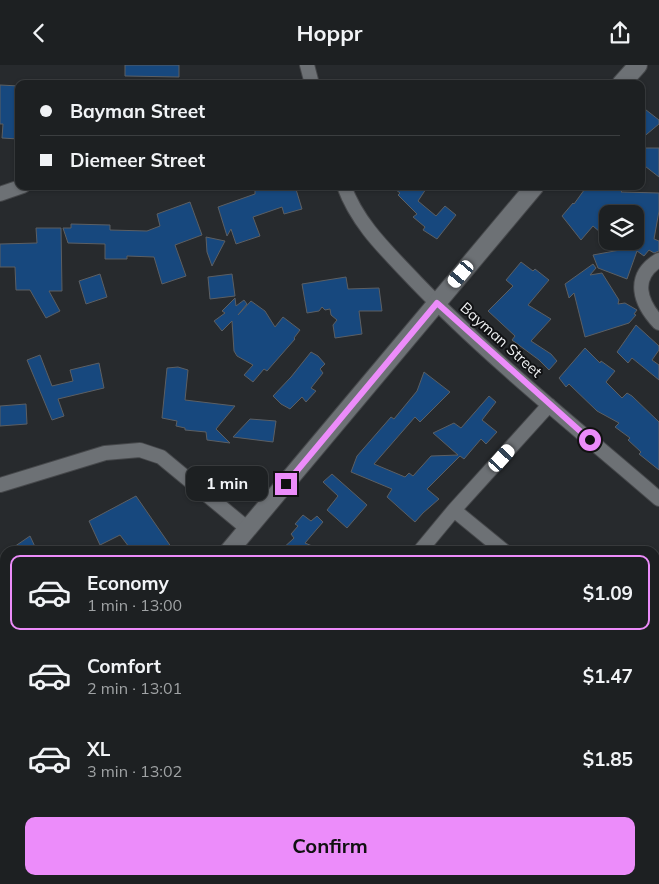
<!DOCTYPE html>
<meta charset="utf-8">
<style>
:root{--surface:#1d2022;--page:#2a2d2f;--text:#f1f3f6;--muted:#a0a3a5;--line:#3b3e40;--accent:#ec8cfa}
body{margin:0;font-family:Mulish,sans-serif;background:var(--page);color:var(--text);height:100vh;display:flex;flex-direction:column;font-size:19px;white-space:nowrap}
*{box-sizing:border-box;margin:0}
p{font-size:16px;color:var(--muted)}
.icon{flex:none;width:28px;height:28px;fill:none;stroke:currentColor;stroke-width:2;stroke-linecap:round;stroke-linejoin:round}
.map{position:relative;flex:1;overflow:hidden}
.sheet{position:absolute;left:0px;top:481px;width:660px;height:339px;display:flex;flex-direction:column;background:var(--surface);border-radius:15px 15px 0 0;box-shadow:0 1px 4px #0004,0 0 0 1px var(--line)}
.sheet>*{flex:none}
.guide{position:absolute;left:15px;top:15px;width:630px;height:110px;border-radius:10px;box-shadow:0 1px 4px #0004,0 0 0 1px var(--line);display:grid;align-content:center;height:110px;padding:0 25px;background:var(--surface)}
.buttons{position:absolute;left:599px;top:140px;display:grid;gap:10px}
.buttons a{display:grid;place-items:center;width:45px;height:45px;border-radius:10px;background:var(--surface);box-shadow:0 1px 4px #0004,0 0 0 1px var(--line);font-size:25px}
.end{position:absolute;width:22px;height:22px;margin:-11px;border:6px solid #ec8cfa;background:#111;box-shadow:0 0 0 2px #111}
.from{border-radius:50%}
.bubble{position:absolute;height:35px;border-radius:10px;background:var(--surface);box-shadow:0 1px 4px #0004,0 0 0 1px var(--line);font-size:16px;font-weight:700;line-height:35px;text-align:center}
.car{position:absolute;width:15px;height:30px;margin:-15px -8px;border-radius:6px;box-shadow:0 0 4px 1px #0007;background:linear-gradient(#fff 24%,#345 0 40%,#fff 0 76%,#345 0 86%,#fff 0)}
.guide b{display:flex;align-items:center;gap:18px;height:48px;font-size:19px}
.guide b+b{border-top:1px solid var(--line)}
.guide i{width:12px;height:12px;background:var(--text)}
ul{padding:9px 0 0;list-style:none}
li{display:flex;align-items:center;gap:15px;height:75px;margin:0 10px 8px;padding:0 15px;border:2px solid transparent;border-radius:10px}
li div{flex:1}
li b{display:block;font-size:19px}
li em{font-style:normal;font-weight:700}
li.on{border-color:var(--accent)}
li>.icon{width:45px;height:45px;stroke-width:1.5}
.cta{display:flex;gap:10px;margin-top:auto;padding:10px 25px}
.cta a{flex:1;height:58px;border-radius:10px;background:var(--accent);color:#111;font-size:20px;font-weight:700;line-height:58px;text-align:center}
header{display:flex;justify-content:space-between;align-items:center;height:65px;padding:0 25px;background:var(--surface);font-size:22px;font-weight:700}
.map>svg:first-child{display:block}
</style>
<header><svg class="icon" aria-label="back" viewBox="0 0 24 24"><path d="M15 5l-7 7 7 7"/></svg>Hoppr<svg class="icon" aria-label="share" viewBox="0 0 24 24"><path d="M12 15V3M7 8l5-5 5 5M5 13v7h14v-7"/></svg></header>
<div class="map">
<svg width="659" height="819" viewBox="0 0 659 819">
<rect width="100%" height="100%" fill="#272a2d"/>
<!-- building -->
<path fill="#17487e" stroke="#5c5f63" d="M125,0H179V12L125,11Z
M0,20L19,21L18,74L2,73L3,59H0Z
M641,41L659,55V59L641,74Z
M641,83H659V112L641,98Z
M255,121H295L302,144L284,149L282,142L253,152L260,171L236,179L231,164L227,171L218,142L255,129Z
M391,121H428L418,136L436,151L445,141L456,150L437,174L423,165L425,162L413,152L417,149L398,130L400,128Z
M587,121H627L621,127L659,128V146L654,174L659,176V186L654,188L649,185L644,191L637,186L627,214L598,203L593,190L620,185L610,176H635V149H608V174L593,161L581,175L562,151L573,138L574,139Z
M190,137L202,170L175,180L186,211L162,219L154,192L127,191V194H105V179L68,178L63,163H71V159L110,160V165L147,166L160,161L157,149Z
M36,163H61L62,226H49L60,246L46,253L30,225H16L15,202H0V179L37,178Z
M206,172L225,176L212,201L207,187Z
M521,197L533,206L535,204L549,215L528,240L551,254L531,276L551,289L557,296L549,305L539,295L512,275L515,271L488,246L513,221L506,215Z
M593,199L596,203L590,210L602,208L619,235L618,239L625,238L637,245L634,249L636,250L629,258L585,272L574,228L569,233L565,219Z
M100,209L107,232L86,239L79,216Z
M232,209L235,231L210,234L208,212Z
M346,212L348,224L379,223L382,246H359L362,269L335,273L333,260L337,255L331,250L330,244L325,245L322,242L319,246L307,248L302,219Z
M235,233L236,241L244,235L247,239L238,250L251,236L265,246L275,262L283,252L300,265L294,273L295,274L267,306L264,304L253,317L244,310L253,300L237,291L234,286L232,256L222,266L214,256L225,248L222,246Z
M636,260L659,281V285L652,295L659,300V315L632,293L628,298L617,287Z
M585,283L600,298L601,296L615,306L606,317L622,333L627,328L632,331L659,357V405L639,389L641,387L628,375L630,373L615,362L619,358L597,346L569,319L566,322L559,313Z
M311,287L318,291L325,299L320,304L323,308L311,323L316,326L306,337L302,332L290,344L281,339L273,331L291,312Z
M40,290L52,321L73,316L70,305L99,298L104,323L58,334L64,351L52,355L27,295Z
M178,302L188,305L185,335L235,341L216,364L230,378L207,375L206,367L185,365V363L176,361L177,356L162,353L167,303Z
M424,307L450,327L420,357L415,352L374,399L405,412L409,408L413,411L431,391L458,390L433,368L454,358L461,363L489,331L496,337L482,355L497,367L486,379L481,374L464,394L460,391L427,424L439,434L423,448L415,457L387,432L392,424L351,407L357,391L391,352L394,354L417,326Z
M26,339L27,359L0,361V341Z
M250,354L276,356L273,377L233,372Z
M332,409L367,440L347,463L327,445L338,431L323,417Z
M136,431L174,486H132L120,470L100,480L89,456Z
M303,450L311,456L317,451L323,457L305,478L324,486H280L294,473L291,469L298,461L295,459Z
M30,471L37,486H8Z"/>
<g fill="none" stroke-linecap="round" stroke-linejoin="round">
<!-- service casing -->
<g stroke="#46484b" stroke-width="9">
<path id="service" d="M0,810L5,804
M16,815L20,819
M154,815L157,819
M286,815L289,819"/>
</g>
<!-- minor casing -->
<g stroke="#46484b" stroke-width="16">
<path id="minor" d="M307,0L312,19
M344,121C358,160 388,187 416,217C491,295 577,363 659,434
M0,129L23,121
M659,195C631,212 640,238 659,258
M0,420L105,388L140,385L161,392L248,464
M454,445L504,486
M420,486L454,445L549,340
M445,815L454,819
M504,819L506,815"/>
</g>
<!-- tertiary casing -->
<g stroke="#46484b" stroke-width="20">
<path id="tertiary" d="M621,19L638,0
M229,486L535,121
M0,753L5,747"/>
</g>
<!-- service -->
<use href="#service" stroke="#6d7175" stroke-width="7"/>
<!-- minor -->
<use href="#minor" stroke="#6d7175" stroke-width="14"/>
<!-- tertiary -->
<use href="#tertiary" stroke="#6d7175" stroke-width="18"/>
</g>
<g fill="none" stroke-linecap="round" stroke-linejoin="round">
<!-- route -->
<path stroke="#ec8cfa" stroke-width="6" d="M286,419L437,238L590,375"/>
</g>
<g text-anchor="middle" stroke-width="4" stroke-linejoin="round" paint-order="stroke">
<!-- street labels -->
<g font-size="15" fill="#f0f2f4" stroke="#111214">
<text transform="translate(501 275) rotate(42)" y="5">Bayman Street</text>
</g>
</g>
</svg>
<div class="buttons">
<a><svg class="icon" aria-label="layers" viewBox="0 0 24 24"><path d="M12 4l9 5-9 5-9-5zM3 14l9 5 9-5"/></svg></a>
</div>
<i class="end from" style="left:590px;top:375px"></i>
<i class="end" style="left:286px;top:419px"></i>
<div class="bubble" style="left:186px;top:401px;width:82px">1 min</div>
<i class="car" style="left:461px;top:209px;rotate:220deg"></i>
<i class="car" style="left:502px;top:393px;rotate:42deg"></i>
<div class="guide">
<b><i class="from"></i>Bayman Street</b>
<b><i></i>Diemeer Street</b>
</div>
<section class="sheet">
<ul>
<li class="on"><svg class="icon" aria-label="car" viewBox="0 0 24 24"><path d="M5 17H2v-5l4-1 3-4h7l3 4 3 1v5h-3M9 17h6M6 11h13"/><circle cx="7" cy="17" r="2"/><circle cx="17" cy="17" r="2"/></svg><div><b>Economy</b><p>1 min · 13:00</p></div><em>$1.09</em></li>
<li><svg class="icon" aria-label="car" viewBox="0 0 24 24"><path d="M5 17H2v-5l4-1 3-4h7l3 4 3 1v5h-3M9 17h6M6 11h13"/><circle cx="7" cy="17" r="2"/><circle cx="17" cy="17" r="2"/></svg><div><b>Comfort</b><p>2 min · 13:01</p></div><em>$1.47</em></li>
<li><svg class="icon" aria-label="car" viewBox="0 0 24 24"><path d="M5 17H2v-5l4-1 3-4h7l3 4 3 1v5h-3M9 17h6M6 11h13"/><circle cx="7" cy="17" r="2"/><circle cx="17" cy="17" r="2"/></svg><div><b>XL</b><p>3 min · 13:02</p></div><em>$1.85</em></li>
</ul>
<div class="cta"><a>Confirm</a></div>
</section>
</div>
